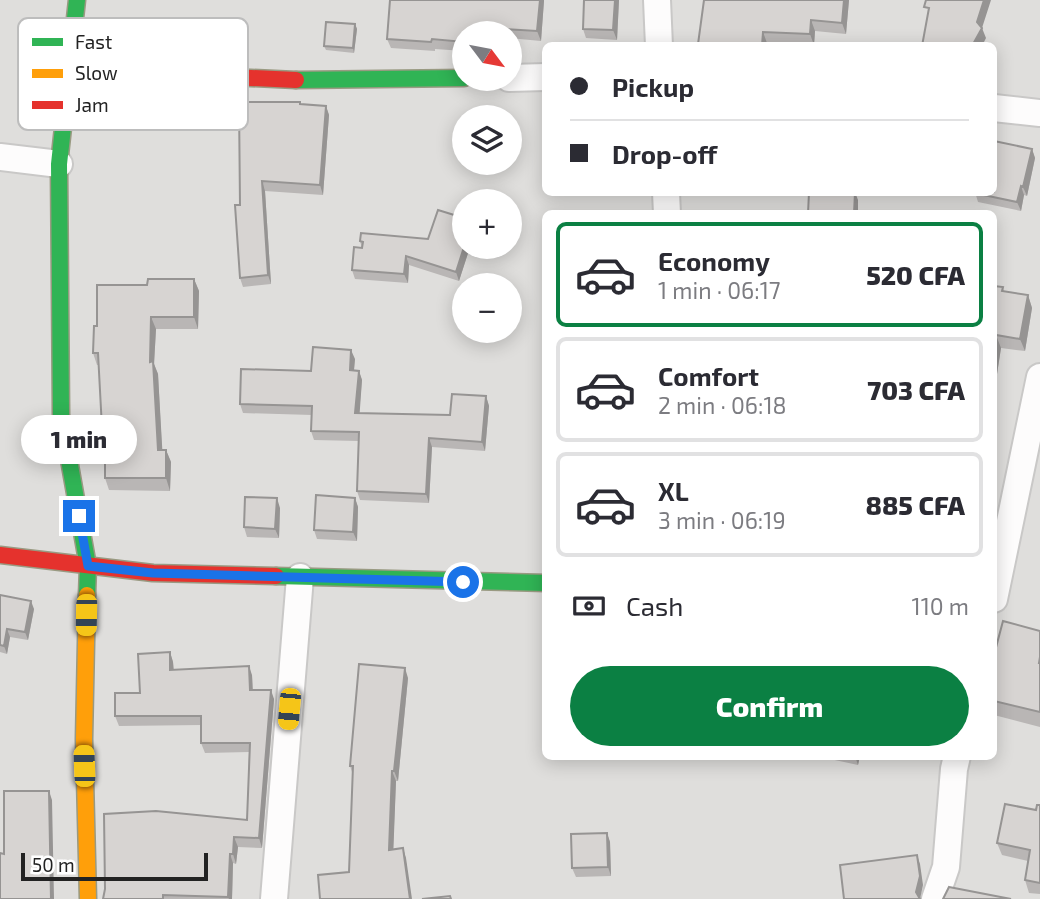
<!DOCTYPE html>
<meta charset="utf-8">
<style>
:root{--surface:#fff;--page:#f7f7f7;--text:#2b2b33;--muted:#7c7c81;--line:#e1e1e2;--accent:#0b8043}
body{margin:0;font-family:"Exo 2",sans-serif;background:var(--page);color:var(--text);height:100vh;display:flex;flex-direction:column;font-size:26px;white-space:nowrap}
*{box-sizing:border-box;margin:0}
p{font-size:23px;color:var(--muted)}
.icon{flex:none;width:38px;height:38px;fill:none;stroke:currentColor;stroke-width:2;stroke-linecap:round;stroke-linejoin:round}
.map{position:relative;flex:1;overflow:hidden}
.drawer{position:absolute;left:542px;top:210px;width:455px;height:550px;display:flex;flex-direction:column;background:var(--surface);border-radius:10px;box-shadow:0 4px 18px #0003}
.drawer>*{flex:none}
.hud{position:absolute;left:542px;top:42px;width:455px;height:154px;border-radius:10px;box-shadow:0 4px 18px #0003;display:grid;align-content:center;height:154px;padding:0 28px;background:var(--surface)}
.needle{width:46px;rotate:122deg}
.buttons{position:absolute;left:452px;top:21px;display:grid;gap:14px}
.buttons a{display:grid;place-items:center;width:70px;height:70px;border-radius:50%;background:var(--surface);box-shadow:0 4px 18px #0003;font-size:35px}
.scale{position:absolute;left:21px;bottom:18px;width:187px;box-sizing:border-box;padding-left:7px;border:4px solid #222;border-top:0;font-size:19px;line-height:24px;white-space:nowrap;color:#222;-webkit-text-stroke:5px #fff;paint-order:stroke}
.end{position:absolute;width:32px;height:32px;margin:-16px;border:9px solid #1a73e8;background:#fff;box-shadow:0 0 0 4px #fff}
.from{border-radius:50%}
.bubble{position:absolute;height:49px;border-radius:24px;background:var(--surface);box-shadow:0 4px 18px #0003;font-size:23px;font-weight:800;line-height:49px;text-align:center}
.car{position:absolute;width:21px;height:42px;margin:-21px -10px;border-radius:9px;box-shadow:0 0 5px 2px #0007;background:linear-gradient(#f5c518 24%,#345 0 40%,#f5c518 0 76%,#345 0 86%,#f5c518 0)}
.hud b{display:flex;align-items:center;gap:24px;height:66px;font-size:26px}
.hud b+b{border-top:2px solid var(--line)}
.hud i{width:18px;height:18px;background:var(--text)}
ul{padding:12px 0 0;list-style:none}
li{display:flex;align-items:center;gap:21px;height:105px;margin:0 14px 10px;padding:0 14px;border:4px solid var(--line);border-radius:10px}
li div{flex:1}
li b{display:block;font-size:26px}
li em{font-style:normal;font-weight:800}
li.on{border-color:var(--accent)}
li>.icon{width:63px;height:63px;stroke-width:1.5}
.pay{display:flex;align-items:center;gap:18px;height:77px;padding:0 28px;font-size:26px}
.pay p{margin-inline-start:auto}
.primary-button{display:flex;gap:14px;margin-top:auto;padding:14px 28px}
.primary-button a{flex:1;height:80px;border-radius:42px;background:var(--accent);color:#fff;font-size:28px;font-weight:800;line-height:80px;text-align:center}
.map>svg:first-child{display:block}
</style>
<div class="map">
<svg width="1040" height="899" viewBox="0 0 1040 899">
<rect width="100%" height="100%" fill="#f0eeeb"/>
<!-- residential -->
<path fill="#dfdedc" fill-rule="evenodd" d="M0,0H1040V899H0ZM464,33H509V79H464ZM546,46H994V192H546ZM464,117H509V163H464ZM464,201H509V247H464ZM546,214H994V756H546ZM464,285H509V331H464Z"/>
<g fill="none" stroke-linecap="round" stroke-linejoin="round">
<!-- street casing -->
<g stroke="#c9c8c7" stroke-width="30">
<path id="street" d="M657,0L659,46
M509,78L546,77
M994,108L1040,113
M0,157L59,164
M666,192L667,214
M994,599L1040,377
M274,899L300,577
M935,899L946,867L954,769L957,756"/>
</g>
<!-- fast casing -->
<g stroke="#999a82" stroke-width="19">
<path id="fast" d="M77,0L59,164L61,415L88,566L87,595
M296,80L464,78
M276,576L546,583"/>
</g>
<!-- slow casing -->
<g stroke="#999a82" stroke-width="19">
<path id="slow" d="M87,595L84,739L88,899"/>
</g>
<!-- jam casing -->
<g stroke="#999a82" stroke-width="19">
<path id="jam" d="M69,58L167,74L296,80
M0,555L153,573L276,576"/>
</g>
<!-- street -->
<use href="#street" stroke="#fdfcfc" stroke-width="26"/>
<!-- fast -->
<use href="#fast" stroke="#30b455" stroke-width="16"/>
<!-- slow -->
<use href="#slow" stroke="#ff9f0a" stroke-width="16"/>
<!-- jam -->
<use href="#jam" stroke="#e5322d" stroke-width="16"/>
</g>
<!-- wall -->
<path fill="#b9b6b5" d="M390,0H544L541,41L509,38V33H464V51L435,49V51L391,48L387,39Z
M619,0L617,40L586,38L583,29Z
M849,0L846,34L815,31L814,45L767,43V46H699L698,44Z
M355,24L357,29L354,53L326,50L324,46Z
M300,102L301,104L326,106L329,115L323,195L265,191L271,284L243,287L240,278V205Z
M1032,149L1035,158L1027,196L1024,195L1021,211L978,202L975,192Z
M360,241L464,247H470L459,281L409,265L408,283L355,279L352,270L362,248Z
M194,279L199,291L198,329H156L154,364L158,374L162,450H166L171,462L170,491L109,490L105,478V452L103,447L99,365H97L93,353L97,326Z
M994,286L1003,287L1004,292L1028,295L1032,308L1025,351L1001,348L997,374H994Z
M355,359L354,371H359L362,380L359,413L450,415L486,396L489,406L485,451L432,447L429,503L360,500L357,491L359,441L314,440L311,431L312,415L243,413L240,404L311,371Z
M355,498L358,507L357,541L317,539L314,530Z
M280,508L279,538L247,537L244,527Z
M0,595L34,609L28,640L10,637L7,654L0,652Z
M1040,631V727L994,715V655Z
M170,652L173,662L174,670L252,675L253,690L274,699L262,848L238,847L236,864L233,863L232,899H103L247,820L249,752L205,753L201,743V725L119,726L115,716L140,693Z
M408,678L398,781H396L393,849L406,858L349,872L353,775L350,766Z
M816,756H860L858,765Z
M1040,805V894L1029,893L1025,880L1028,861L1002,855L997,843L1036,810Z
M607,833L610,842L611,876L576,877L572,868Z"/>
<!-- shaded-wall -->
<path fill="#969493" d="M540,0H544V1L541,41L537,31Z
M615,0H619L617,40L613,30Z
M844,0H849L846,34L842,23Z
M984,0H991L982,28L986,38L982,46H972L977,22Z
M811,20L815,31L814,45L810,34Z
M355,24L357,29L354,53L353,48Z
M763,32L767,43V46H762Z
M326,106L329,115L323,195L320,185Z
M1032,149L1035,158L1027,196L1023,187Z
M262,181L265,191L271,284L268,275Z
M1021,186L1024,195L1021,211L1017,202Z
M855,192L858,200V214H854Z
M464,247H470L459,281L456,272Z
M406,256L409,265L408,283L404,274Z
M194,279L199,291L198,329L194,317Z
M1028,295L1032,308L1025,351L1020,339Z
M151,317L156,329L154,364L158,374L163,462L158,450L150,362Z
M996,335L1001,348L997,374L994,365V352Z
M351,350L355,359L353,379L350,370Z
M359,371L362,380L359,422L355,413Z
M486,396L489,406L485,451L482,442Z
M429,438L432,447L429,503L426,494Z
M166,450L171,462L170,491L166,478Z
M277,498L280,508L279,538L275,529Z
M355,498L358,507L357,541L353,532Z
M31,601L34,609L28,640L25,632Z
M7,629L10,637L7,654L4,646Z
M170,652L173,662L174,680L170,670Z
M249,666L252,675L253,700L250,690Z
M405,668L408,678L398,781L394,771Z
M271,690L274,699L262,848L259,838Z
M855,756H860L858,765Z
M392,771L396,781L393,860L389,850Z
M49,791L52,800L54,899H51Z
M607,833L610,842L611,876L608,867Z
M234,837L238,847L236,864L233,854Z
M403,848L406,858L412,899H410Z
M230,854L233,863L232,899H229L228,897Z
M917,855L920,864L923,885L920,899L916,892Z"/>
<!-- building -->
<path fill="#d7d4d2" stroke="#969493" stroke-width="2" d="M390,0H540L537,31L487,28L486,33H464V42L432,39L431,42L387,39Z
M584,0H615L613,30L583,29Z
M704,0H844L842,23L811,20L810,34L763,32L762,46H717L698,44Z
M926,0H984L977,22L982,28L972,46H922L929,8L924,7Z
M326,22L355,24L353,48L324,46Z
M239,102H300V104L326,106L320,185L262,181L268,275L240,278L235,205H240Z
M994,141L1032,149L1023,187L1021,186L1017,202L974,193L994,192Z
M809,192H855L854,214H808Z
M438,210L464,218V247L456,272L406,256L404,274L352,270L354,247L362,248L363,242L360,241L361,233L428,239Z
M148,279H194V317H151L150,362L153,361L158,450H166V478H105V447H103L98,353H93L94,326H97V285H147Z
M994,286L1003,287L1002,291L1028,295L1020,339L996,335L994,352Z
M313,347L351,350L350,370L359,371L355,413L450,415L452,394L486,396L482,442L429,438L426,494L357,491L359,432L311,431L312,406L240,404L241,369L311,371Z
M316,495L355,498L353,532L314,530Z
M245,497L277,498L275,529L244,527Z
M0,595L31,601L25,632L7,629L4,646L0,645Z
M1003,621L1040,631V657L1039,663H1040V712L994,701V655Z
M170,652V670L249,666L250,690H271L259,838L234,837L233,854H230L228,897L163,895V899H103L105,889L104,814L156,811L247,820L250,743H201V716H115V693H140L138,654Z
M359,664L405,668L394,771H392L389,850L403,848L410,899H320L318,875L349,872L353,766H350Z
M4,791H49L51,899H0V853L4,854Z
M1005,804L1036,810L1037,805H1040V883L1025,880L1030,850L997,843Z
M607,833L608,867L572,868L571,834Z
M917,855L920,876L916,892L920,899H844L840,865Z
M949,887L1011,899H943Z
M450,896L451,899H422Z"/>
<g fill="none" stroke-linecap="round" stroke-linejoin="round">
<!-- route -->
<path stroke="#1a73e8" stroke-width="9" d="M79,516L88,566L153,573L463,582"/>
</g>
<!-- legend -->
<rect x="18" y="18" width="230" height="112" rx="10" fill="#fff" stroke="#bdbdbd" stroke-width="2"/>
<rect x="32" y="38" width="31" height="8" fill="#30b455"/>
<rect x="32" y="69" width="31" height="9" fill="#ff9f0a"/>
<rect x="32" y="101" width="31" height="8" fill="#e5322d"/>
<g font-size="19" fill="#222">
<text x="75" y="49">Fast</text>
<text x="75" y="80">Slow</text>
<text x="75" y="112">Jam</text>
</g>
</svg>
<div class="buttons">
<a><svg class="needle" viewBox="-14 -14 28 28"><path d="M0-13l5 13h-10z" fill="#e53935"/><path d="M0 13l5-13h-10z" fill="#7c7c81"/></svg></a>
<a><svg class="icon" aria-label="layers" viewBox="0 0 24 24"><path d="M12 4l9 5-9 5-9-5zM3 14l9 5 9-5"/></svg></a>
<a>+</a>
<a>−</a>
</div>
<div class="scale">50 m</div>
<i class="end from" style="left:463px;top:582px"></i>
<i class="end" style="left:79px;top:516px"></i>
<div class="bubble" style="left:21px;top:415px;width:116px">1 min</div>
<i class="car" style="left:86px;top:615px;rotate:181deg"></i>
<i class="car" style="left:289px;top:709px;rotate:185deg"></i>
<i class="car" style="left:84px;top:766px;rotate:358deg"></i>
<div class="hud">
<b><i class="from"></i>Pickup</b>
<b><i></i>Drop-off</b>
</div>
<section class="drawer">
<ul>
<li class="on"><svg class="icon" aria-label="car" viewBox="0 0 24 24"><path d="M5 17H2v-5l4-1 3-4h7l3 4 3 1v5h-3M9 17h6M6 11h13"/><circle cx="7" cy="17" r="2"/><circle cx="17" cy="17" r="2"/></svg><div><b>Economy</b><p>1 min · 06:17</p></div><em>520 CFA</em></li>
<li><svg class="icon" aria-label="car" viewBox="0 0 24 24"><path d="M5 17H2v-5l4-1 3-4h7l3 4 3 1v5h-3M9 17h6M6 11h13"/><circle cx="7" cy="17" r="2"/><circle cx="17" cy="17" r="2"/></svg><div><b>Comfort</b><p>2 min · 06:18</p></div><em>703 CFA</em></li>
<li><svg class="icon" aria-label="car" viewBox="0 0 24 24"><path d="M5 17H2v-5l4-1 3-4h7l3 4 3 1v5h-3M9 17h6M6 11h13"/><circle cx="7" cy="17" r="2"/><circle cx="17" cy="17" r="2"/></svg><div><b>XL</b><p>3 min · 06:19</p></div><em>885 CFA</em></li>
</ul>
<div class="pay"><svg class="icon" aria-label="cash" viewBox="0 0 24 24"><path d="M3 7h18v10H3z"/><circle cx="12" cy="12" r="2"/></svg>Cash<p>110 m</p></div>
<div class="primary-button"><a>Confirm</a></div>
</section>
</div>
